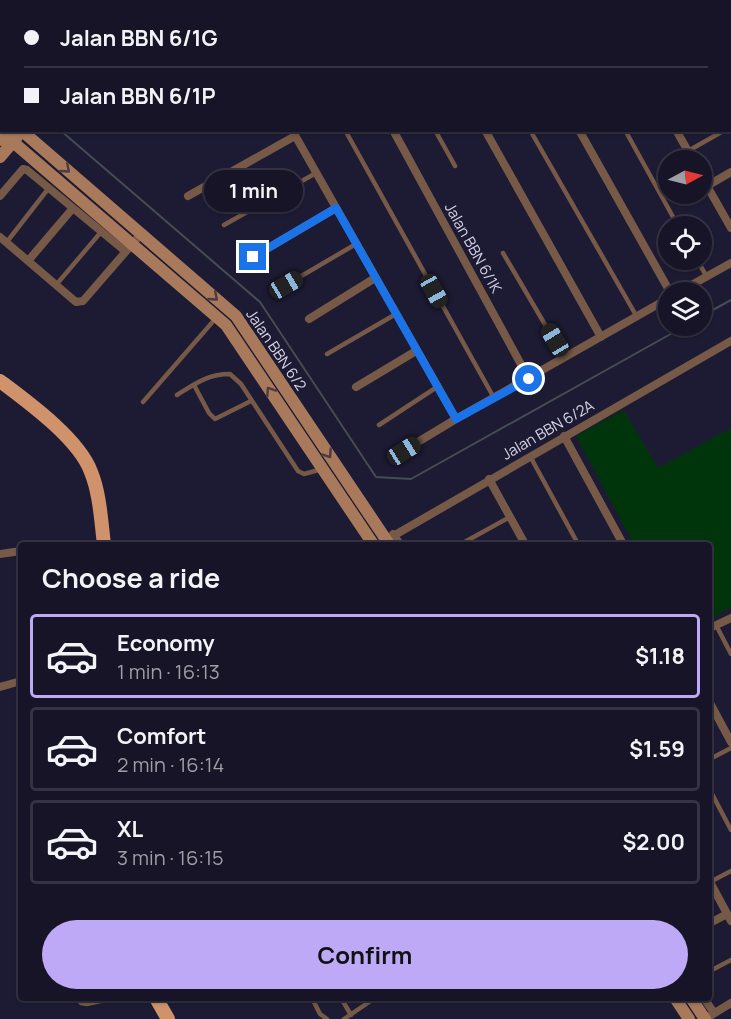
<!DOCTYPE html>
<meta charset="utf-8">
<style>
:root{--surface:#161426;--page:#232132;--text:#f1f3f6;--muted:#9e9ea7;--line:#353343;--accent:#bda9f5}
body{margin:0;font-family:Manrope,sans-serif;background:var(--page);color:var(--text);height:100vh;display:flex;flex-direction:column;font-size:22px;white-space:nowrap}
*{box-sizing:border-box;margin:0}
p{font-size:20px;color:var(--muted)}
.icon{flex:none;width:33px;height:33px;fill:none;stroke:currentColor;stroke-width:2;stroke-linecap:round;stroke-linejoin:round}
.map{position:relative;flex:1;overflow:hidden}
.drawer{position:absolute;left:18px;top:542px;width:694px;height:459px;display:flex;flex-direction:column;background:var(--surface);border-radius:6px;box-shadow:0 2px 4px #0004,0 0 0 2px var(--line)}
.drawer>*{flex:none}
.top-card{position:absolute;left:0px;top:0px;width:732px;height:132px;box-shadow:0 2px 4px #0004,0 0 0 2px var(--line);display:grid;align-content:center;height:132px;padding:0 24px;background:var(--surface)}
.needle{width:39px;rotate:83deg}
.fabs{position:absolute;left:658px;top:150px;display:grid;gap:12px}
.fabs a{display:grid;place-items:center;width:54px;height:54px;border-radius:50%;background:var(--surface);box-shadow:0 2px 4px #0004,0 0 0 2px var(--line);font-size:30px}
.end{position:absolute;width:27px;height:27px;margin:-14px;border:8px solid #1a73e8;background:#fff;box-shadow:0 0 0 3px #fff}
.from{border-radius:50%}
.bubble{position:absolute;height:42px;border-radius:21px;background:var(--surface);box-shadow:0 2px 4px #0004,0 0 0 2px var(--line);font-size:20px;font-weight:700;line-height:42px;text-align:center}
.car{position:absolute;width:18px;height:36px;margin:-18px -9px;border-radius:8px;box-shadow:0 0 4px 2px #0007;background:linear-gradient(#222 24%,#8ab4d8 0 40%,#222 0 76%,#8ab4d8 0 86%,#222 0)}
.top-card b{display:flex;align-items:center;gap:21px;height:57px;font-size:22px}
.top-card b+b{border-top:2px solid var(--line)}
.top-card i{width:15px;height:15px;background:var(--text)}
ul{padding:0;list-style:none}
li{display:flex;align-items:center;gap:18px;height:84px;margin:0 12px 9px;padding:0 12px;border:3px solid var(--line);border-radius:6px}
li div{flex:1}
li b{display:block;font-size:22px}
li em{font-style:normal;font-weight:700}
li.selected{border-color:var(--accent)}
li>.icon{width:54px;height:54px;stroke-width:1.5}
h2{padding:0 24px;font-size:27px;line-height:72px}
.cta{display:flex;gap:12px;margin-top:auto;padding:12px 24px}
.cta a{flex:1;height:69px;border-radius:36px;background:var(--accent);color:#111;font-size:24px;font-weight:700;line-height:69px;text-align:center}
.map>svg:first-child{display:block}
</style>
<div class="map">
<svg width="731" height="1019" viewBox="0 0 731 1019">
<rect width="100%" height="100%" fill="#1d1b33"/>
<!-- green -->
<path fill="#00350b" d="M624,410L658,468L731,428V607L710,620V544H634L576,436Z"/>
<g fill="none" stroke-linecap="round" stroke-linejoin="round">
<!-- stream -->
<path stroke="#434d53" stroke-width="2" d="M0,74L2,76
M60,130L260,302L376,477L411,479L685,326
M702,316L731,300"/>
<!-- lane -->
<path stroke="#765946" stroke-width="4.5" d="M222,0L223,2
M712,2L715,0
M730,127H731
M345,130L494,398
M435,130L455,166
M530,130L637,317
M625,130L678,226
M688,151L725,130
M224,225L316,173
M6,243L48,189
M503,253L564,357
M697,260L707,277
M56,285L101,232
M286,285L356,244
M327,354L396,314
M194,385L209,413L215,419L251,401
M177,395C196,383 208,374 230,374L241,384L298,471L304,474L322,469
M143,402L216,318
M379,425L437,387
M530,456L578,544
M461,544L510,517
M716,625L731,654
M710,759L731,748
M710,790L731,830
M710,882L731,871
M710,971L731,960
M77,998L81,1003L87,1004L114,998
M312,998L320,1014L327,1019
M341,998L351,1015
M344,1019L375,998"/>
<!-- street -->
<path stroke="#765946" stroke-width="8" d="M185,0V2
M602,0L603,2
M259,2L268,0
M617,2L619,0
M730,39H731
M730,79H731
M292,130L456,419
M393,130L529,379
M485,130L601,337
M579,130L670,292
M676,130L693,160
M702,177L731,228
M707,186L731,172
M0,196L23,169L27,170L125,251
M188,196L295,136
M0,237L76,302L83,301L141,234
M253,257L336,208
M28,261L73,208
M679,292L731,263
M309,319L375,278
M356,387L416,351
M564,436L623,544
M403,451L456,419L669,298
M489,479L525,544
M393,534L400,544
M381,543L731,341
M0,554L21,551
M710,628L731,618
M0,687L21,681
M710,703L731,742
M710,882L731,921
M710,923L727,914
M376,998H390
M704,998L714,1013
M705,1019L731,1003"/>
<!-- secondary -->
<path stroke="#a9795b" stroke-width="12" d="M335,2L338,0
M351,2L360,0
M471,2L480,0
M21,130L236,316L389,544
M0,140L12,130
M13,142L226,325L373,544
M0,157L17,137
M675,998L689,1019
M691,998L705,1019"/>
<!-- primary -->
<path stroke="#d0926b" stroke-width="14" d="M0,381C28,402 79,439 91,472C100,494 101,521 104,544
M156,998L168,1019"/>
</g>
<!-- one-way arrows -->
<defs><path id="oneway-chevron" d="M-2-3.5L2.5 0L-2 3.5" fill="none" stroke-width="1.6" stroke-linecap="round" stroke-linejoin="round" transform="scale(1.5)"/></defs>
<g stroke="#4e3c41">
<use href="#oneway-chevron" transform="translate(66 169) rotate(41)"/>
<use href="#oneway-chevron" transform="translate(214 297) rotate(41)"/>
<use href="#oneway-chevron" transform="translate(270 391) rotate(-124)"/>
<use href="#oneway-chevron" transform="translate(328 454) rotate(56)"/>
</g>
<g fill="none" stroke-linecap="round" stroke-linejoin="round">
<!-- route -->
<path stroke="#1a73e8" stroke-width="8" d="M253,257L336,208L456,419L529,379"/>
</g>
<g text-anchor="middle" stroke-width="6" stroke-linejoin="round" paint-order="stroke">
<!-- street labels -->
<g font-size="15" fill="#d6d5e6" stroke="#1d1b33">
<text transform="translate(473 248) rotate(61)" y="5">Jalan BBN 6/1K</text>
<text transform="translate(276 350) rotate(56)" y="5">Jalan BBN 6/2</text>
<text transform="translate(548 430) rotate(-30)" y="5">Jalan BBN 6/2A</text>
</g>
</g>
</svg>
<div class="fabs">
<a><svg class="needle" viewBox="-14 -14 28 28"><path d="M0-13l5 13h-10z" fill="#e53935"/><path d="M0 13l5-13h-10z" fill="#9e9ea7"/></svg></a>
<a><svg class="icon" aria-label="locate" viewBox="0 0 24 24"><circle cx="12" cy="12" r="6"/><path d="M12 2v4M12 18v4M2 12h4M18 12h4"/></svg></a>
<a><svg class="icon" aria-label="layers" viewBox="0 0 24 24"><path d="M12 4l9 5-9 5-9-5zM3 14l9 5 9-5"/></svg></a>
</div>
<i class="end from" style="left:529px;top:379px"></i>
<i class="end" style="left:253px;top:257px"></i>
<div class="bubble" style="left:204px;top:170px;width:99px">1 min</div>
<i class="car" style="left:286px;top:285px;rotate:60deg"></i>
<i class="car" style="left:434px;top:291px;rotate:151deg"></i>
<i class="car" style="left:555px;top:340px;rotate:329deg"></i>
<i class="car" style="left:404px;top:451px;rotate:58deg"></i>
<div class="top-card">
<b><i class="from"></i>Jalan BBN 6/1G</b>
<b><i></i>Jalan BBN 6/1P</b>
</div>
<section class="drawer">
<h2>Choose a ride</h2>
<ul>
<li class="selected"><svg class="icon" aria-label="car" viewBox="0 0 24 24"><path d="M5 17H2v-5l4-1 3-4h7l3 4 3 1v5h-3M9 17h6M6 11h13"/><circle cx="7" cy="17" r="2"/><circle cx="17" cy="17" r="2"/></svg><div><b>Economy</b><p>1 min · 16:13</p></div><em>$1.18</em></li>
<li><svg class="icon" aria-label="car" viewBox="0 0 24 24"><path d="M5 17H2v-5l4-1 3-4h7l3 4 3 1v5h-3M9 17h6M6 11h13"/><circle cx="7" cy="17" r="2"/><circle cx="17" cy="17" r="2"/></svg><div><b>Comfort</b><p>2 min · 16:14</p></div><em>$1.59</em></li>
<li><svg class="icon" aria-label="car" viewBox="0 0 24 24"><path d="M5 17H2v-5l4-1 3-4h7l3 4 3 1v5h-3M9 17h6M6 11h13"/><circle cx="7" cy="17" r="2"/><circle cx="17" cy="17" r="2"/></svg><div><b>XL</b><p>3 min · 16:15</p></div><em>$2.00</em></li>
</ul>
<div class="cta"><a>Confirm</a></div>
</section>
</div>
